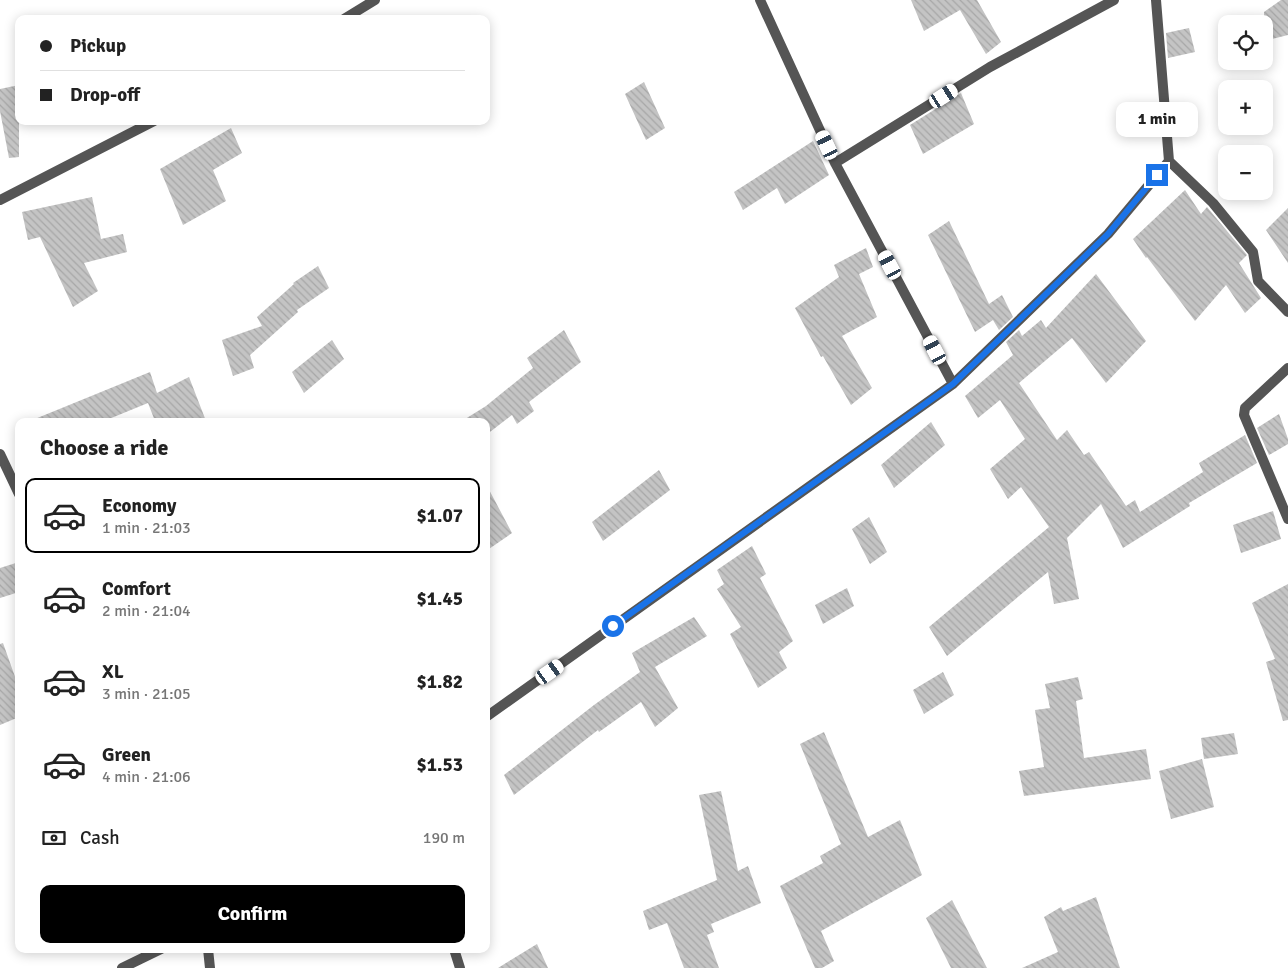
<!DOCTYPE html>
<meta charset="utf-8">
<style>
:root{--surface:#fff;--page:#f2f2f2;--text:#222;--muted:#767676;--line:#e0e0e0;--accent:#000}
body{margin:0;font-family:Signika,sans-serif;background:var(--page);color:var(--text);height:100vh;display:flex;flex-direction:column;font-size:19px;white-space:nowrap}
*{box-sizing:border-box;margin:0}
p{font-size:16px;color:var(--muted)}
.icon{flex:none;width:28px;height:28px;fill:none;stroke:currentColor;stroke-width:2;stroke-linecap:round;stroke-linejoin:round}
.map{position:relative;flex:1;overflow:hidden}
.sheet{position:absolute;left:15px;top:418px;width:475px;height:535px;display:flex;flex-direction:column;background:var(--surface);border-radius:10px;box-shadow:0 2px 12px #0003}
.sheet>*{flex:none}
.top-card{position:absolute;left:15px;top:15px;width:475px;height:110px;border-radius:10px;box-shadow:0 2px 12px #0003;display:grid;align-content:center;height:110px;padding:0 25px;background:var(--surface)}
.controls{position:absolute;left:1218px;top:15px;display:grid;gap:10px}
.controls a{display:grid;place-items:center;width:55px;height:55px;border-radius:10px;background:var(--surface);box-shadow:0 2px 12px #0003;font-size:25px}
.end{position:absolute;width:22px;height:22px;margin:-11px;border:6px solid #1a73e8;background:#fff;box-shadow:0 0 0 2px #fff}
.from{border-radius:50%}
.bubble{position:absolute;height:35px;border-radius:10px;background:var(--surface);box-shadow:0 2px 12px #0003;font-size:16px;font-weight:700;line-height:35px;text-align:center}
.car{position:absolute;width:15px;height:30px;margin:-15px -8px;border-radius:6px;box-shadow:0 0 4px 1px #0007;background:linear-gradient(#fff 24%,#345 0 40%,#fff 0 76%,#345 0 86%,#fff 0)}
.top-card b{display:flex;align-items:center;gap:18px;height:48px;font-size:19px}
.top-card b+b{border-top:1px solid var(--line)}
.top-card i{width:12px;height:12px;background:var(--text)}
ul{padding:0;list-style:none}
li{display:flex;align-items:center;gap:15px;height:75px;margin:0 10px 8px;padding:0 15px;border:2px solid transparent;border-radius:10px}
li div{flex:1}
li b{display:block;font-size:19px}
li em{font-style:normal;font-weight:700}
li.current{border-color:var(--accent)}
li>.icon{width:45px;height:45px;stroke-width:1.5}
h2{padding:0 25px;font-size:22px;line-height:60px}
.pay{display:flex;align-items:center;gap:12px;height:55px;padding:0 25px;font-size:19px}
.pay p{margin-inline-start:auto}
.action{display:flex;gap:10px;margin-top:auto;padding:10px 25px}
.action a{flex:1;height:58px;border-radius:10px;background:var(--accent);color:#fff;font-size:20px;font-weight:700;line-height:58px;text-align:center}
.map>svg:first-child{display:block}
</style>
<div class="map">
<svg width="1288" height="968" viewBox="0 0 1288 968">
<defs>
<pattern id="building-back-hatch" width="6" height="6" patternUnits="userSpaceOnUse" patternTransform="scale(1.25)"><rect width="6" height="6" fill="#c4c4c4"/><path d="M-1 5l2 2M0 0l6 6M5-1l2 2" fill="none" stroke="#a7a7a7"/></pattern>
</defs>
<rect width="100%" height="100%" fill="#fff"/>
<!-- building -->
<path fill="url(#building-back-hatch)" d="M911,0H977L1001,42L986,54L960,10L924,31Z
M1281,0H1288V35L1264,41V12Z
M1189,28L1195,52L1168,58L1166,33Z
M644,82L665,128L646,140L625,94Z
M19,85V157L9,158L0,111V89Z
M961,93L974,124L923,154L910,125Z
M231,128L242,153L213,170L226,201L183,225L160,169Z
M813,141L829,175L785,204L777,188L743,210L734,192Z
M1185,190L1201,214L1207,207L1247,255L1239,263L1261,298L1245,313L1226,285L1195,321L1147,257L1146,258L1133,239Z
M92,197L101,239L123,234L127,252L84,263L98,291L73,307L40,237L28,240L22,212Z
M1288,208V263L1266,230Z
M949,221L989,304L1002,295L1013,317L999,330L993,320L975,332L928,235Z
M866,248L873,267L859,274L877,317L842,336L872,388L851,405L823,356L821,357L795,308L839,277L834,265Z
M318,266L329,288L297,310L298,312L250,355L254,368L233,376L222,340L262,326L257,317L294,284L293,283Z
M1096,274L1146,341L1106,383L1072,338L1019,383L1057,440L1067,430L1084,455L1089,452L1126,506L1135,500L1140,512L1203,472L1199,463L1245,435L1257,463L1189,503L1190,506L1123,548L1101,504L1067,538L1079,599L1054,604L1048,572L947,656L929,627L1049,527L1021,487L1008,499L990,469L1025,439L1000,400L978,418L965,396L1013,355L1006,342L1019,330L1022,336L1041,320L1046,328Z
M564,330L581,362L529,402L534,411L517,424L512,415L486,435V421H462L486,406L533,368L527,358Z
M332,340L344,359L304,393L292,372Z
M150,372L157,393L189,377L206,421H155L148,403L104,421H30Z
M1279,414L1288,439V444L1269,455L1257,428Z
M931,422L945,445L894,488L881,465Z
M659,470L670,490L603,541L592,522Z
M486,484L512,533L486,551Z
M1273,511L1281,539L1241,553L1233,525Z
M869,517L887,552L870,564L852,529Z
M752,546L766,574L760,578L793,641L779,652L787,668L758,688L730,634L741,627L717,589L724,584L717,570Z
M19,562V592L0,598V568Z
M1288,584V720L1283,721L1266,662L1275,659L1252,603Z
M847,588L854,606L823,624L815,605Z
M694,617L707,636L655,667L678,708L655,727L641,702L599,732L598,730L514,795L504,775L594,705L640,672L632,653Z
M3,643L19,688V717L0,725V644Z
M943,672L954,695L924,714L913,690Z
M1078,677L1083,699L1076,701L1084,758L1146,749L1151,779L1024,796L1019,771L1044,767L1035,710L1050,708L1045,684Z
M824,732L868,837L900,820L922,875L821,931L834,961L822,968H815L780,886L823,863L820,856L841,844L800,744Z
M1234,733L1238,754L1204,759L1201,738Z
M1202,759L1214,807L1171,819L1159,771Z
M721,791L738,871L748,866L761,903L711,924L714,932L707,935L719,968H684L667,923L649,930L643,911L717,880L699,795Z
M1096,897L1120,968H1022L1058,952L1044,917L1061,907L1063,911Z
M952,900L987,968H951L926,918Z
M537,944L548,968H498Z"/>
<g fill="none" stroke-linecap="round" stroke-linejoin="round">
<!-- minor -->
<path stroke="#555" stroke-width="10" d="M760,0L835,163L953,384
M344,19L375,0
M1169,161L1213,203L1253,252L1258,281L1288,312
M835,163L990,67L1114,0
M0,200L154,121
M1288,368L1245,408L1244,415L1288,519
M0,454L19,494
M486,717L953,384L1108,234L1169,161L1156,0
M208,949L210,968
M454,949L460,968
M122,968L161,949"/>
</g>
<g fill="none" stroke-linecap="round" stroke-linejoin="round">
<!-- route -->
<path stroke="#1a73e8" stroke-width="6" d="M613,626L953,384L1108,234L1157,175"/>
</g>
</svg>
<div class="controls">
<a><svg class="icon" aria-label="locate" viewBox="0 0 24 24"><circle cx="12" cy="12" r="6"/><path d="M12 2v4M12 18v4M2 12h4M18 12h4"/></svg></a>
<a>+</a>
<a>−</a>
</div>
<i class="end from" style="left:613px;top:626px"></i>
<i class="end" style="left:1157px;top:175px"></i>
<div class="bubble" style="left:1116px;top:102px;width:82px">1 min</div>
<i class="car" style="left:944px;top:96px;rotate:58deg"></i>
<i class="car" style="left:827px;top:145px;rotate:335deg"></i>
<i class="car" style="left:890px;top:265px;rotate:332deg"></i>
<i class="car" style="left:935px;top:350px;rotate:332deg"></i>
<i class="car" style="left:550px;top:672px;rotate:55deg"></i>
<div class="top-card">
<b><i class="from"></i>Pickup</b>
<b><i></i>Drop-off</b>
</div>
<section class="sheet">
<h2>Choose a ride</h2>
<ul>
<li class="current"><svg class="icon" aria-label="car" viewBox="0 0 24 24"><path d="M5 17H2v-5l4-1 3-4h7l3 4 3 1v5h-3M9 17h6M6 11h13"/><circle cx="7" cy="17" r="2"/><circle cx="17" cy="17" r="2"/></svg><div><b>Economy</b><p>1 min · 21:03</p></div><em>$1.07</em></li>
<li><svg class="icon" aria-label="car" viewBox="0 0 24 24"><path d="M5 17H2v-5l4-1 3-4h7l3 4 3 1v5h-3M9 17h6M6 11h13"/><circle cx="7" cy="17" r="2"/><circle cx="17" cy="17" r="2"/></svg><div><b>Comfort</b><p>2 min · 21:04</p></div><em>$1.45</em></li>
<li><svg class="icon" aria-label="car" viewBox="0 0 24 24"><path d="M5 17H2v-5l4-1 3-4h7l3 4 3 1v5h-3M9 17h6M6 11h13"/><circle cx="7" cy="17" r="2"/><circle cx="17" cy="17" r="2"/></svg><div><b>XL</b><p>3 min · 21:05</p></div><em>$1.82</em></li>
<li><svg class="icon" aria-label="car" viewBox="0 0 24 24"><path d="M5 17H2v-5l4-1 3-4h7l3 4 3 1v5h-3M9 17h6M6 11h13"/><circle cx="7" cy="17" r="2"/><circle cx="17" cy="17" r="2"/></svg><div><b>Green</b><p>4 min · 21:06</p></div><em>$1.53</em></li>
</ul>
<div class="pay"><svg class="icon" aria-label="cash" viewBox="0 0 24 24"><path d="M3 7h18v10H3z"/><circle cx="12" cy="12" r="2"/></svg>Cash<p>190 m</p></div>
<div class="action"><a>Confirm</a></div>
</section>
</div>
